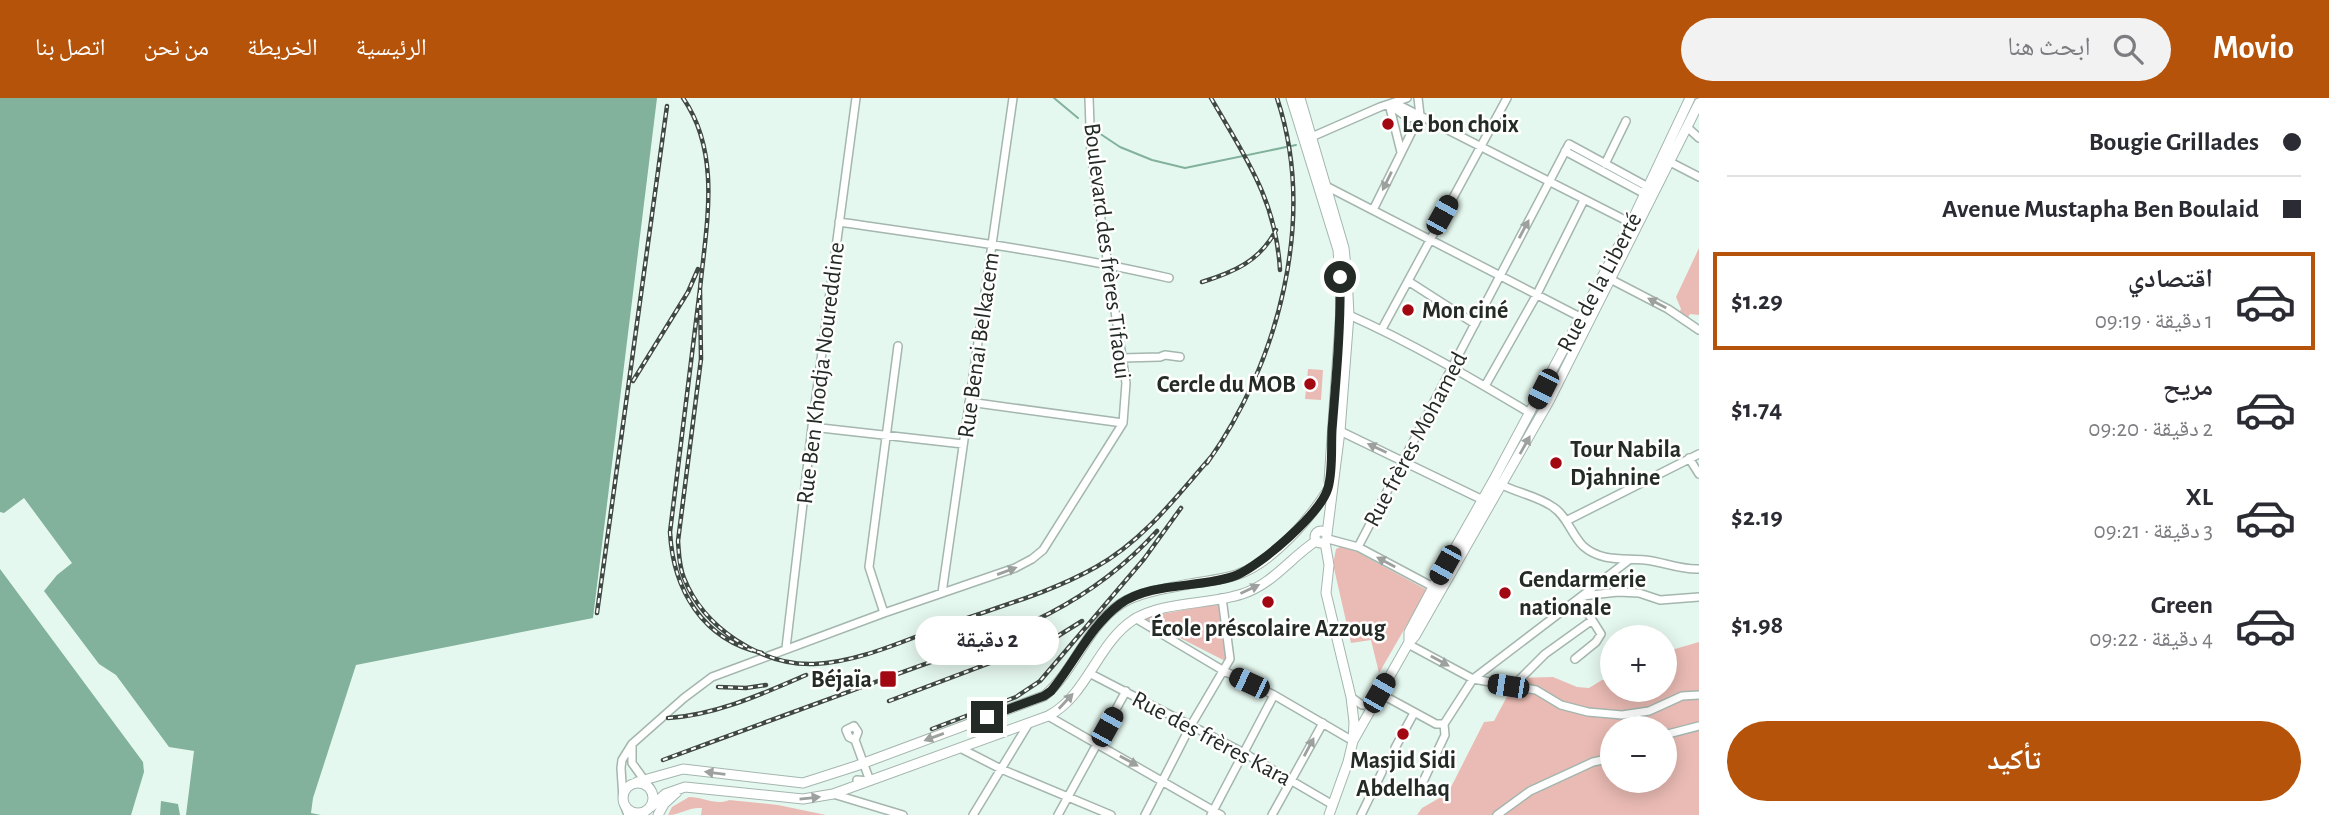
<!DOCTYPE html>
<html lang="ar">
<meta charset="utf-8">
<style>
:root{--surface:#fff;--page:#f2f2f3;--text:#2b2b33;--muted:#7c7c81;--line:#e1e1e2;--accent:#b45309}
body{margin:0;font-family:"Alegreya Sans","Noto Naskh Arabic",sans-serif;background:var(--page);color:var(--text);direction:rtl;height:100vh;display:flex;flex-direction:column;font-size:26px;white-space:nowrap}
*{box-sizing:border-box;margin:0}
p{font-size:23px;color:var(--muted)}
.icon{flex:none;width:38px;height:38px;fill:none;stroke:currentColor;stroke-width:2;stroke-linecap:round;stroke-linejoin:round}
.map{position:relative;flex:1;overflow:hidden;direction:ltr}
.details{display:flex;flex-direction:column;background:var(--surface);width:630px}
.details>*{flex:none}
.top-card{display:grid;align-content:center;height:154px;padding:0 28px;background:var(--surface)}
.buttons{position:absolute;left:1600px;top:527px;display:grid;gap:14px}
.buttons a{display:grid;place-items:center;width:77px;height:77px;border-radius:50%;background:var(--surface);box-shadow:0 4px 18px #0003;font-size:35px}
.end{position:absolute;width:32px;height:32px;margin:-16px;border:9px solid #242b27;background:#fff;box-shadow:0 0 0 4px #fff}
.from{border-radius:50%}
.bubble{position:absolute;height:49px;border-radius:24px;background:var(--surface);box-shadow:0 4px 18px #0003;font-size:23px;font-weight:700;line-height:49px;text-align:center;direction:rtl}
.car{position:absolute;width:21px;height:42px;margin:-21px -10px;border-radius:9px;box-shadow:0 0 5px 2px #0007;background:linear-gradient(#222 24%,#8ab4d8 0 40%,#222 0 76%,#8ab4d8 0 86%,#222 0)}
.top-card b{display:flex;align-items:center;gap:24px;height:66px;font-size:26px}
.top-card b+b{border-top:2px solid var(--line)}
.top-card i{width:18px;height:18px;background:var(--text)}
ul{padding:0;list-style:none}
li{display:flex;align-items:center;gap:21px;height:98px;margin:0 14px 10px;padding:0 14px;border:4px solid transparent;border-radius:0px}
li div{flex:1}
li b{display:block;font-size:26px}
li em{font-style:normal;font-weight:700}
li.selected{border-color:var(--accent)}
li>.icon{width:63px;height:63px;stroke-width:1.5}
.button{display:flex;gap:14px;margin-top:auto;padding:14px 28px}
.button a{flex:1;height:80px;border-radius:42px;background:var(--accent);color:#fff;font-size:28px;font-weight:700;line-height:80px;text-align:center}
header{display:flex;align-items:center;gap:42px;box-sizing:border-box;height:98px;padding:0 35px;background:var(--accent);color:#fff}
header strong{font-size:33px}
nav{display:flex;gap:38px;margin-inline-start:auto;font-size:24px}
.search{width:490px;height:63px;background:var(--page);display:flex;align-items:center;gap:18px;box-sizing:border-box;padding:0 24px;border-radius:38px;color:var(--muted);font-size:26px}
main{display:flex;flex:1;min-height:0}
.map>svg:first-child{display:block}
</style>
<header>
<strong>Movio</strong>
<div class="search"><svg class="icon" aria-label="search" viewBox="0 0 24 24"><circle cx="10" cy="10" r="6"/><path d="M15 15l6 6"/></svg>ابحث هنا</div>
<nav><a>الرئيسية</a><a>الخريطة</a><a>من نحن</a><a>اتصل بنا</a></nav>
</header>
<main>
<section class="details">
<div class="top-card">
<b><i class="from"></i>Bougie Grillades</b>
<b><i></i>Avenue Mustapha Ben Boulaid</b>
</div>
<ul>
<li class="selected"><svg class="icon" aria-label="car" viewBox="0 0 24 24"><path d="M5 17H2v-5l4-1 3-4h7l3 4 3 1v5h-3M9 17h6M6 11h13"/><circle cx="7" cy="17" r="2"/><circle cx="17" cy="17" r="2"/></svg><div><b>اقتصادي</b><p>1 دقيقة · 09:19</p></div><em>$1.29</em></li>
<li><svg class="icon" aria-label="car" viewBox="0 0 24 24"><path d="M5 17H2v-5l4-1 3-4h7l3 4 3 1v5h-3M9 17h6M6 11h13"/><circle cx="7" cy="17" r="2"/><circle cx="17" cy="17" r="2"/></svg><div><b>مريح</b><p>2 دقيقة · 09:20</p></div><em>$1.74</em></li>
<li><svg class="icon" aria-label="car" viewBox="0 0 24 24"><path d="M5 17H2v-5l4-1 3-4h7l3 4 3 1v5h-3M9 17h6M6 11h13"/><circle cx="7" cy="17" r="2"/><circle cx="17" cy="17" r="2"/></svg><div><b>XL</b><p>3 دقيقة · 09:21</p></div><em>$2.19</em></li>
<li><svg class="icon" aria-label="car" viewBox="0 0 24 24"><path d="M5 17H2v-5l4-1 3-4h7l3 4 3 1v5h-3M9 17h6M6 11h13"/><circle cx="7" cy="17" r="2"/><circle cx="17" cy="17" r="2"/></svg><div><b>Green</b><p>4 دقيقة · 09:22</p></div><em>$1.98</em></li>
</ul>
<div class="button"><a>تأكيد</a></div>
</section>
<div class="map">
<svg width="1699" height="717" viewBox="0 0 1699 717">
<rect width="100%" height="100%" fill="#e5f8ef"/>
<!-- green -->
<path fill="#eabbb4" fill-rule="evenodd" d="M1699,150V217L1690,216L1687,221L1679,215L1681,211L1676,199Z
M1308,271L1323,272L1321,302L1305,301Z
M1344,447L1427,492L1379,575L1371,542L1351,545L1333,466L1336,451Z
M1225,504L1229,565L1141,520Z
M1699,544V717H1417L1422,710L1448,695L1484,624L1494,623L1512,589L1506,584L1507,580L1553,579L1577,589L1589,590L1602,582H1612V592H1664V558L1668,553ZM1612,630H1664V682H1612Z
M689,699C703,699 717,708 729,702L778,707L826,717H701L702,710C688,709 680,717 668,717L672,709Z"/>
<!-- water -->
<path fill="#82b19c" d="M0,0H657L593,520L356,567L313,700L311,715L321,717H186L194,653L169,649L116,577L99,566L44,493L57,477L72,465L24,400L4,415L0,414Z
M0,471L143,664L144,674L131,717H0Z
M161,703L178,706L180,717H160Z"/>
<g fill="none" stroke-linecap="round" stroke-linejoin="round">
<!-- stream -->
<path stroke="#82b19c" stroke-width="2" d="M1054,0L1078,20
M1099,35L1120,49L1152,62L1185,70L1296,47"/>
<!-- minor casing -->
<g stroke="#a4b6ae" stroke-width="10">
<path id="minor" d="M1395,5L1631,125
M1389,6L1401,54
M1390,7L1408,20L1419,18
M1687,29L1699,40
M1307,41L1380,9L1407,0
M1565,53L1645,96
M1670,64L1699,79
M1605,66L1626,23
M1326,88L1580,219
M1373,112L1420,17L1418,0
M839,124C950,140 1060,155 1169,180
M1612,182L1668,211L1699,232
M1408,183L1475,226
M1349,217C1412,245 1471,280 1530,315
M1382,231L1507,0
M1122,260L1160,259L1165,257L1180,259
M1485,288L1536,198L1584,102
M969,304L1123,325
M812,329L963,346
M1340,333L1487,404
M1689,360L1699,376
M1498,385C1516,395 1536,397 1553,409C1567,418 1571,436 1583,448C1601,464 1623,460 1645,462C1664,464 1680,472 1699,471
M1566,423L1699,356
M1328,441L1358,449L1437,491
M1358,449L1569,46L1648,89
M942,495L1013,0
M884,515L869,469L898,248
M1135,520L1224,573L1274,597L1353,643
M1408,546L1473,581L1536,592L1561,607L1588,614L1622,617L1649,613L1682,598L1699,597
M786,550L812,329L856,0
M1575,561L1596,544L1601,536L1584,509L1582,498L1618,494L1639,495L1660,502L1699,499
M1089,575L1244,655L1333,707
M1512,589L1545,556L1591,523
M1379,595L1436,626H1444
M1351,599L1362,607H1372
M1048,618L1221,717
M1664,637L1699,628
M855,642L849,639L846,632L854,628L858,634L855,642L870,683L857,682
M632,647V665L650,690
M960,650L1001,671L1111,717
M1395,650L1414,615
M1421,688L1445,637L1444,626L1473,581L1629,462
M833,696L903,717
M623,701L621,670L622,662L632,646L684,600L712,579L884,515L1015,470L1032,461L1043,452L1123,325L1126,285L1091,56L1089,0
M624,706L628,717
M642,717L645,713
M973,717L1029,625
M1058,717L1126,593
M1145,717L1190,629L1230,561L1222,500
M1211,717L1274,597
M1272,717L1323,625
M1361,717L1382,674
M1497,717L1530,693L1593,664L1612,660"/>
</g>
<!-- major casing -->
<g stroke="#a4b6ae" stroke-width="11">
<path id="major" d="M1291,0L1338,152L1340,179L1341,211L1329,383
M1300,0L1344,150L1347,178L1349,217L1340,333L1327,436
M1315 439a6 6 0 1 1 12 0a6 6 0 1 1-12 0Z
M1325,444L1329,467L1326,495L1351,599L1354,624L1353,643L1348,664L1329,717
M1409,544V534L1433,489L1493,383L1631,125L1690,0
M1353,643L1408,546L1415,538L1549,303L1699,5
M637,684L683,671L803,685L856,668L1044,598C1075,573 1087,527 1122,505C1142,493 1166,491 1189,486C1204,483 1221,482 1236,477C1271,466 1309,422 1328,392
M623 700a15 15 0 1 1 30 0a15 15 0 1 1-30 0Z
M651,709L665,696L685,689L803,701L833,696L1048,618C1087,598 1097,546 1133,522C1162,503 1209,507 1242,496C1273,486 1290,460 1316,443
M658,717L664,706L677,694"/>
</g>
<!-- minor -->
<use href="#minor" stroke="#fff" stroke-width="7"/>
<!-- major -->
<use href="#major" stroke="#fff" stroke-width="9"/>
<!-- rail casing -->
<g stroke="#3f4843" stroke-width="4.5">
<path id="rail" d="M683,0C722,56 706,128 700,191
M1211,0C1245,59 1276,101 1280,172
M1202,184C1234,174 1260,163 1276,132
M633,283L688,194L698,171
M1207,365C1279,265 1317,120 1277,0
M597,515L667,8
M762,555C703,542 673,492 670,434L700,191L701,261L678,443C679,456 679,468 684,480C703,529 761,568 814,566C860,564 905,542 947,527C997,509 1050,495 1096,469C1143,443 1177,398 1211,359
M718,589L746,590L766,587
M889,603L1040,546L1058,538L1082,523
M668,620C716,617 762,596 806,577
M932,631L1016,599L1040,583L1144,461L1181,410
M663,662C738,634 813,607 889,579C992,541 1080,518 1157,433"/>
</g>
<!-- rail -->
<use href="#rail" stroke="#fff" stroke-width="2" stroke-dasharray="5" stroke-linecap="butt"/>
</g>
<!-- one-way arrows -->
<defs><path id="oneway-solid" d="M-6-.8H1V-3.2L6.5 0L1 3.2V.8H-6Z" transform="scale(1.75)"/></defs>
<g fill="#9ca09e">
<use href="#oneway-solid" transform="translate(1387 83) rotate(116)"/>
<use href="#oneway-solid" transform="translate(1524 131) rotate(-62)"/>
<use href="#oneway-solid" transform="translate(1657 205) rotate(-152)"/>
<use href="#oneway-solid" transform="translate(1525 347) rotate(-61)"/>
<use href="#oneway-solid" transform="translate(1377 350) rotate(-155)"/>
<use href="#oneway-solid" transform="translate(1386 464) rotate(-152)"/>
<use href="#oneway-solid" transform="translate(1007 473) rotate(-20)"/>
<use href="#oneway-solid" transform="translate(1250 491) rotate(-25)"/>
<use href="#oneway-solid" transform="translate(1440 563) rotate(29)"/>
<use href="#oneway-solid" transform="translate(1066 603) rotate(-47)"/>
<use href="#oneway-solid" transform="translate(934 639) rotate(160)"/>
<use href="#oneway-solid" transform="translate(1309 649) rotate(-62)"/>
<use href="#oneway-solid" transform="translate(1129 663) rotate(29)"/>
<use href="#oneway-solid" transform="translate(715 675) rotate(-173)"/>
<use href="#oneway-solid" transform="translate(810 700) rotate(-6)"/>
</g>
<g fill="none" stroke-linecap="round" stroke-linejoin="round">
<!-- route -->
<path stroke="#242b27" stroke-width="9" d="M987,619L1044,598L1051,593C1074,566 1090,528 1120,506C1153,483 1201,491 1237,477C1261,467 1321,415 1328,390C1333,373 1331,350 1332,332C1336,281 1341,230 1340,179"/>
</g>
<!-- markers -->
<g fill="#a20812" stroke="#fff" stroke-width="2.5">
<circle cx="1388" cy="26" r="7"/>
<circle cx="1408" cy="212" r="7"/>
<circle cx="1310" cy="286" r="7"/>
<circle cx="1556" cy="365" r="7"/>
<circle cx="1505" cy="495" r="7"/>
<circle cx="1268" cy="504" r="7"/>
<rect x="879" y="572" width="18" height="18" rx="3.5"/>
<circle cx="1403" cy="636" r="7"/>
</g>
<g text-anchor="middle" stroke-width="5" stroke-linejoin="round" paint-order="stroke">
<!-- poi labels -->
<g font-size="24" font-weight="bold" fill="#242b27" stroke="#fff" text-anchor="start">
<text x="1402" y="34">Le bon choix</text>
<text x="1422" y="220">Mon ciné</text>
<text x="1296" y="294" text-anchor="end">Cercle du MOB</text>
<text x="1570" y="359">Tour Nabila<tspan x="1570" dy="28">Djahnine</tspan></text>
<text x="1519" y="489">Gendarmerie<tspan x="1519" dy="28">nationale</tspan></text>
<text x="1268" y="538" text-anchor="middle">École préscolaire Azzoug</text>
<text x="872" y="589" text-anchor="end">Béjaïa</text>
<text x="1403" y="670" text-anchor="middle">Masjid Sidi<tspan x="1403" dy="28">Abdelhaq</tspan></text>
</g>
<!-- street labels -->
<g font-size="24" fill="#242b27" stroke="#fff">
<text transform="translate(1108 153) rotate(83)" y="8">Boulevard des frères Tifaoui</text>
<text transform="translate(1599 184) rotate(-62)" y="8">Rue de la Liberté</text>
<text transform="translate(978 247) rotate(-82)" y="8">Rue Benai Belkacem</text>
<text transform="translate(820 275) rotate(-83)" y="8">Rue Ben Khodja Noureddine</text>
<text transform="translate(1415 341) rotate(-62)" y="8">Rue frères Mohamed</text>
<text transform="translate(1212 640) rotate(28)" y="8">Rue des frères Kara</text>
</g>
</g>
</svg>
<div class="buttons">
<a>+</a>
<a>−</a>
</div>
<i class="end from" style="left:1340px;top:179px"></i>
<i class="end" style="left:987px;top:619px"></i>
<div class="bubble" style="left:915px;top:518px;width:144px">2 دقيقة</div>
<i class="car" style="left:1442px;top:117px;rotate:29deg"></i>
<i class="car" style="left:1543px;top:291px;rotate:207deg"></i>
<i class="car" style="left:1445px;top:467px;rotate:209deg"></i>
<i class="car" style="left:1249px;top:585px;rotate:295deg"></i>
<i class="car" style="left:1508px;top:588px;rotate:279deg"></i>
<i class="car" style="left:1379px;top:595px;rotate:30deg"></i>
<i class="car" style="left:1107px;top:629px;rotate:29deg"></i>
</div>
</main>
